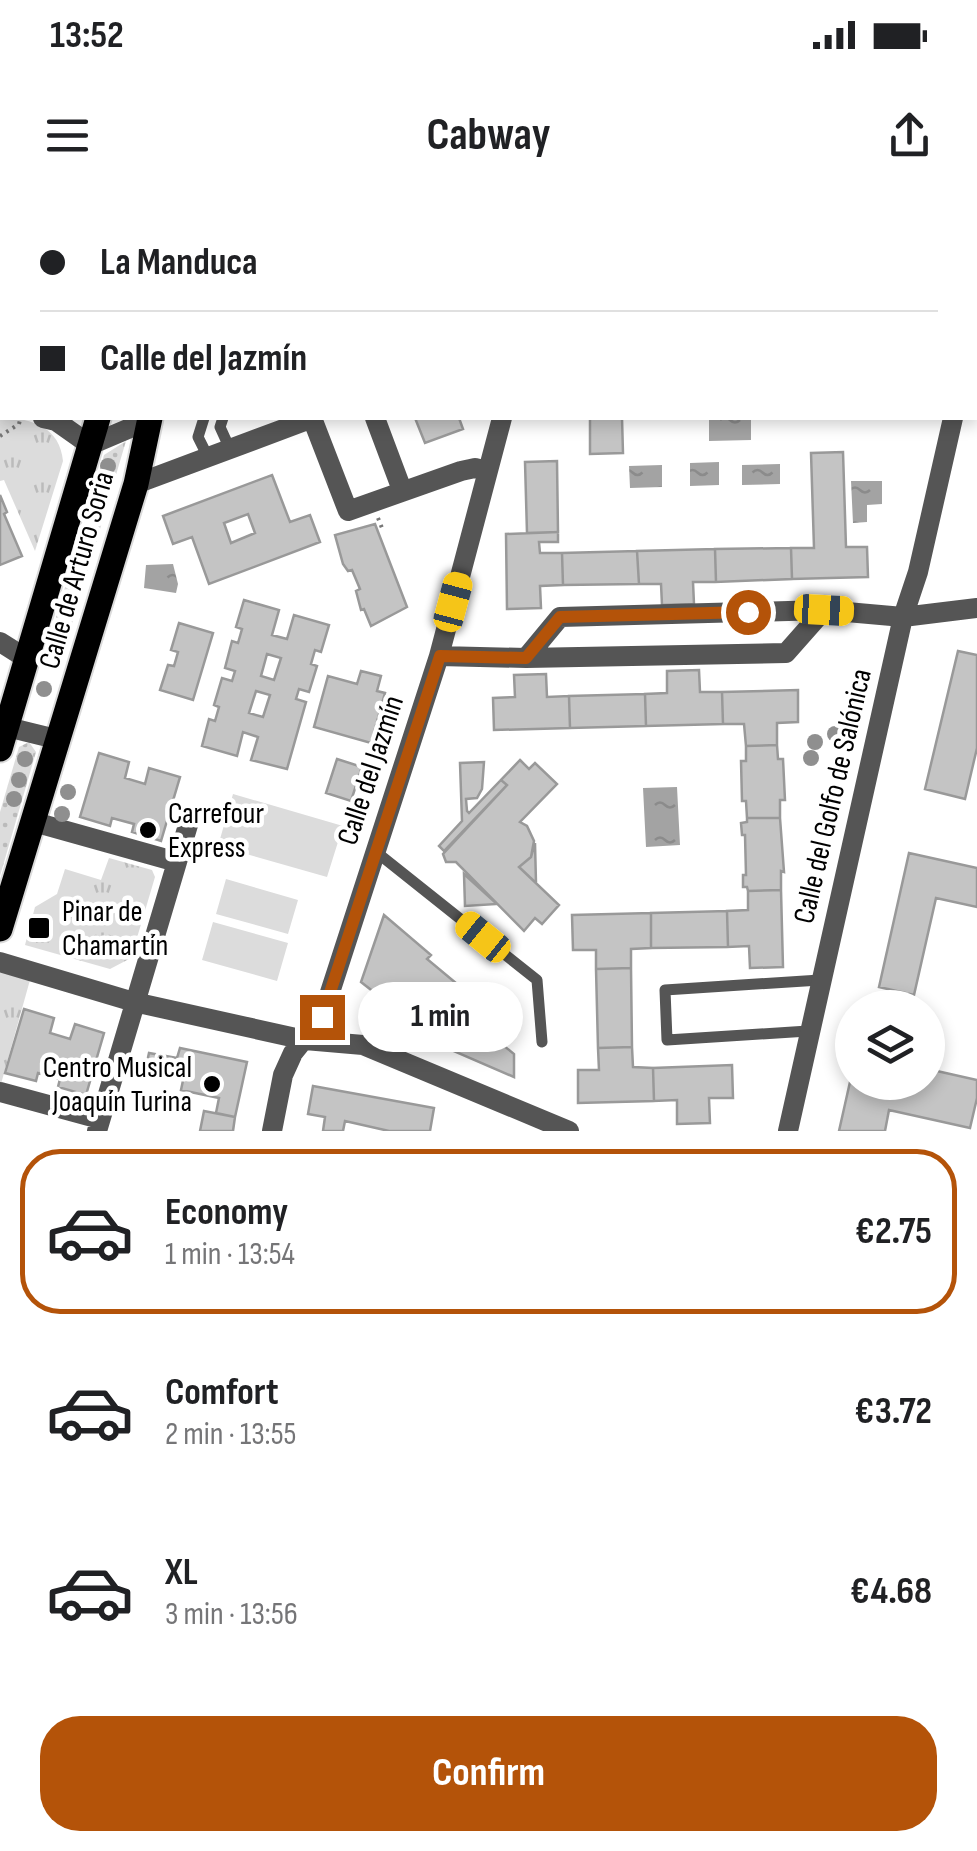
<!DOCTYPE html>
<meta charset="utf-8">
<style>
:root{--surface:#fff;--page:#f6f6f6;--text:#202124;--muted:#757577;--line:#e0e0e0;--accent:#b45309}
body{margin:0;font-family:"Sofia Sans Condensed",sans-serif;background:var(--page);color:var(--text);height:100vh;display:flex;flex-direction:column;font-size:38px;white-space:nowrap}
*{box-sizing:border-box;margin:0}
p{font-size:32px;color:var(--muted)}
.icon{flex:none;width:55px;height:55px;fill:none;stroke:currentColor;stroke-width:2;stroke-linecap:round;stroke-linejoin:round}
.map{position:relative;height:931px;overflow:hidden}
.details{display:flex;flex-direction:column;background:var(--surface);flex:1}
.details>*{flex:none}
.guide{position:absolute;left:0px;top:0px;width:978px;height:220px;box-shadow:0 5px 15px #0003;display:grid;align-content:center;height:220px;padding:0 40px;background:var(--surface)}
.buttons{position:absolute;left:835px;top:790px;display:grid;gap:20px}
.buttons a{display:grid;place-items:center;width:110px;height:110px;border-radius:50%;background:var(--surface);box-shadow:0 5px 15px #0003;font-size:50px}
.end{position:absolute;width:45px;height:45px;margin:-22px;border:12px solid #b45309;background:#fff;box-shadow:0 0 0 5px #fff}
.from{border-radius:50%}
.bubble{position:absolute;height:70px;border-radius:35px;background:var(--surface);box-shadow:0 5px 15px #0003;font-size:32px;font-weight:700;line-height:70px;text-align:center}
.car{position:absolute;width:30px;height:60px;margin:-30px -15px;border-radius:12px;box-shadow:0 0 8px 2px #0007;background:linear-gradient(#f5c518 24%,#345 0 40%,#f5c518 0 76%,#345 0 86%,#f5c518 0)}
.guide b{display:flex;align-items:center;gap:35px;height:95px;font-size:38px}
.guide b+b{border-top:2px solid var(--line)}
.guide i{width:25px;height:25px;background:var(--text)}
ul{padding:18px 0 0;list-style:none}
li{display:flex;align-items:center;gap:30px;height:165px;margin:0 20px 15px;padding:0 20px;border:5px solid transparent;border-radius:40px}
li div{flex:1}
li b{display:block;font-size:38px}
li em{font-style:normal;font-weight:700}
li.on{border-color:var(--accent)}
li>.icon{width:90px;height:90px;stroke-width:1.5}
.action{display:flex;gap:20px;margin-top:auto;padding:20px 40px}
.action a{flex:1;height:115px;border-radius:40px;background:var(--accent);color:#fff;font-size:40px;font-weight:700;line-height:115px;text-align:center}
.status{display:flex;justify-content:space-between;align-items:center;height:70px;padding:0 50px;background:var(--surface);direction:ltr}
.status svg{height:28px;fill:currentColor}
header{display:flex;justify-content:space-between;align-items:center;height:130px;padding:0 40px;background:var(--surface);font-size:45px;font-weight:700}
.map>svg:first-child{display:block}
</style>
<div class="status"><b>13:52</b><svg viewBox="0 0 49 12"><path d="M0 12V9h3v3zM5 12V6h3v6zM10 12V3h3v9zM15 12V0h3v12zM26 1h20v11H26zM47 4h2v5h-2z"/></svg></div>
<header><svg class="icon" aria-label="menu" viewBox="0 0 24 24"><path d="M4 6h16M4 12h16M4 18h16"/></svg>Cabway<svg class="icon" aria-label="share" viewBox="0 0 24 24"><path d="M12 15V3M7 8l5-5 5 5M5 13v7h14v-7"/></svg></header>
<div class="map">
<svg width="977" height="931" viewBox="0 0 977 931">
<defs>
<pattern id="grass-dots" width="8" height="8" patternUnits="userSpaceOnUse" patternTransform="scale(2.5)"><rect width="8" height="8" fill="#dcdcdc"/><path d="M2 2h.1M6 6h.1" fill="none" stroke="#bbb" stroke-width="1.8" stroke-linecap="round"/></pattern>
<pattern id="park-tufts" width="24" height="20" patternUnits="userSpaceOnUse" patternTransform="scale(2.5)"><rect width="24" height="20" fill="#dcdcdc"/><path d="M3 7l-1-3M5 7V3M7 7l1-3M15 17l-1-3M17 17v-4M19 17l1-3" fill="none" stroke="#bbb"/></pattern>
<pattern id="water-ripples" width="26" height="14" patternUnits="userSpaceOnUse" patternTransform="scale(2.5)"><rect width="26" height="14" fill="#a3a3a3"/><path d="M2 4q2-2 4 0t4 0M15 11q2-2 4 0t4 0" fill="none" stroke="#8b8b8b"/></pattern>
</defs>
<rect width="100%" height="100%" fill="#fff"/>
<!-- grass -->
<path fill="url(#grass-dots)" d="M126,241L59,468L43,462L104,255Z
M29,542L36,552L0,676V612L19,547Z"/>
<!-- park -->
<path fill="url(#park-tufts)" d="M0,214L2,218C33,218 60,228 63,261L35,351L4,280L0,281Z
M109,658L152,670L155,677L131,758L110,769L25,745L35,707L57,694L65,669L101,680Z
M0,770L30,780L1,884H0Z"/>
<!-- garden -->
<path fill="#dcdcdc" d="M233,594L343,626L327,677L218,646Z
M226,679L298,700L288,734L216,714Z
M213,722L288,743L277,781L202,760Z"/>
<!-- water -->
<path fill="url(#water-ripples)" d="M709,218H751V240L709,241Z
M719,262V285L690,286V263Z
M780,264V284L742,285V265Z
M662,265V287L630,288L629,266Z
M851,281H882V304L867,305V322L853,323Z
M173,364L178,384L176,393L144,388L146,365Z
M677,587L680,645L646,647L643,588Z"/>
<!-- building -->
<path fill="#c4c4c4" stroke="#999" stroke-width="2.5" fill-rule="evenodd" d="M640,0H724V2H640Z
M415,218H459L463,229L425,243Z
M590,218H622L623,253L590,254Z
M843,252L846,347H867L868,377L792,379L791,348H814L811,253Z
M557,261L558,332L527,333L525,262Z
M272,275L290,322L310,315L320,342L209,384L192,337L173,344L163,316ZM248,314L255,333L231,343L224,323Z
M0,295L7,312L4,314L22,356L0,365Z
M375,324L407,407L371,426L364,409L361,410L356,391L360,389L352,370L348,371L343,364L335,335Z
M558,332V342H539L540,353H562L563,385L540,386L541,408L507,409L506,334Z
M791,348L792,379L716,382L715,349Z
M715,349L716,382H693L694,404L662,405L661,384H639L637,351Z
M637,351L639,384L563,385L562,353Z
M244,400L279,410L272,435L287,439L294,415L329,425L321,452L315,450L311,464L317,466L309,492L299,489L296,499L306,502L287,569L251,560L258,537L243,532L237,556L202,546L209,519L215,521L219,507L214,505L222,478L232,481L235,471L225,468L232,441L238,443L242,429L236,427ZM267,454L281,458L274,480L261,476ZM256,491L270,495L263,517L249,513Z
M179,423L213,433L193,500L160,490L168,465L174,466L178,452L171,450Z
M958,451L977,455V548L965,599L925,589Z
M699,470L700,492H722L723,524L646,526L645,494L667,493V471Z
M361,471L381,476L377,491L385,493L371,543L314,527L328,476L357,484Z
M546,474L547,497L569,496L570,528L494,530L493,498L515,497L514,475Z
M798,490V522L777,523V545L746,546L744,524H723L722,492Z
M645,494L646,526L570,528L569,496Z
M777,545L778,559H783L785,600H780V618H747L746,601H742L741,561H746V546Z
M99,553L129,562L125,578L145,584L149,568L180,577L161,641L132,632L134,624L112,618L110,626L80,617Z
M337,559L362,567L351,601L326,593Z
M520,560L529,569L535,563L557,584L520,622L527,626L534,641L531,657L519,667L559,705L542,724L535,718L524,731L456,662H446L443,654L507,585L501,580Z
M484,562L482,589L477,598L466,599L467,611L469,613L501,580L507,585L444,651L439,646L462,621L460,563Z
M747,618H780L784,672L781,671V690L748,691L747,687H743V675H746L745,635H742L741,623L747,622Z
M535,643L536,683L519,667L531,657Z
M909,653L977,668V707L936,698L914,795L879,787Z
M464,674L497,704L465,706Z
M781,690L783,767L750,768L749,746L728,747L727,711L748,710V691Z
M727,711L728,747L651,748V713Z
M651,713V748L631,749V768L596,769V750H573L572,715Z
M384,715L431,755L427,759L493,814L503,826L493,837L514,854V877L366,813L375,793L361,782Z
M631,768L632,847L598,848L596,769Z
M24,809L54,818L50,833L70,839L75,824L104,833L86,895L58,887L60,879L38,873L36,881L5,873Z
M632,847L633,867L653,868L654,901L578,903V870H599L598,848Z
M180,848L247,862L235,917L216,913L219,898L181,890L185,871L175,869L174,877L145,871L149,853L177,858Z
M732,865L733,898H709L710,923L677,924V900L654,901L653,868Z
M928,869L977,880V898L970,928L889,910L885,931H839L852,873V882H928Z
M313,886L434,908L430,931H389L345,921L343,931H323L325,917L308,914Z
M204,911L235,917L233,931H200Z"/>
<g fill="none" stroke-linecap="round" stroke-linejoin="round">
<!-- primary casing -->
<g stroke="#dbdbdb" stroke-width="29">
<path id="primary" d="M162,2L163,0
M213,2L214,0
M0,549L98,218
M0,729L136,284L150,218"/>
</g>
<!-- path -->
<path stroke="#777" stroke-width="4" stroke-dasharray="2.5 5" stroke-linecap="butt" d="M0,236L19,224L20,220
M378,318L382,328"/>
<!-- service -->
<path stroke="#555" stroke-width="11" d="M204,218L198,237L208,257
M223,218L220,227L230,249
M375,651L537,780L542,842
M808,831L667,840L665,790L820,780"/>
<!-- minor -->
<path stroke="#555" stroke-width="20" d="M559,2V0
M975,37H977
M975,123L977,114
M0,190L2,189
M0,204L2,205
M43,218L56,221L90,245L149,220
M312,218L348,311L461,271L475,268L487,271
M375,218L402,290
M136,284L313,218
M0,442L27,459
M439,456L526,458L786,453L824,410
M526,458L560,417L824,410L903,417L977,408
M7,527L60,540
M34,622L177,662
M0,762L134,802L305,840L363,845L569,931
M0,892L100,919
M97,931L191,615
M272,931L283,875L293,853L322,817L439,456L502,218
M788,931L903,417L918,372L953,218"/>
<!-- primary -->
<use href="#primary" stroke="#000" stroke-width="25"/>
</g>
<!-- trees -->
<g fill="#8f8f8f">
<circle cx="108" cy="266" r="8"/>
<circle cx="100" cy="306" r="8"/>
<circle cx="89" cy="340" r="8"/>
<circle cx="75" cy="381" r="8"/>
<circle cx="68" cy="404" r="8"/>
<circle cx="62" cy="427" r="8"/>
<circle cx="44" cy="489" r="8"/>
<circle cx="835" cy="534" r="8"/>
<circle cx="815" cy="542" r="8"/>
<circle cx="811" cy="558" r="8"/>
<circle cx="25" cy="559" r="8"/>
<circle cx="19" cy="580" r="8"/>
<circle cx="68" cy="592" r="8"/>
<circle cx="14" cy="599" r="8"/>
<circle cx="62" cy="614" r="8"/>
</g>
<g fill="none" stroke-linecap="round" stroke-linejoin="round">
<!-- route -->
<path stroke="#b45309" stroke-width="12" d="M322,817L440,456L526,458L560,417L748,412"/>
</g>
<!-- markers -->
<g fill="#000" stroke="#fff" stroke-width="4">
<circle cx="148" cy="630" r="10"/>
<rect x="27" y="716" width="24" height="24" rx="5"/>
<circle cx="212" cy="884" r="10"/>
</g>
<g text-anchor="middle" stroke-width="9" stroke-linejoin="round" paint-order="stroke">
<!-- street labels -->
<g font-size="30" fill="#000" stroke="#fff">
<text transform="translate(76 370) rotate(-74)" y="10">Calle de Arturo Soria</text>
<text transform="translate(370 570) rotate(-72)" y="10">Calle del Jazmín</text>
<text transform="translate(832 596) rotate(-77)" y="10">Calle del Golfo de Salónica</text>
</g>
<!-- poi labels -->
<g font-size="30" fill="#000" stroke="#fff" text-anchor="start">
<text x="168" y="623">Carrefour<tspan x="168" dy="34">Express</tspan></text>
<text x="62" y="721">Pinar de<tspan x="62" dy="34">Chamartín</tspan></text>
<text x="192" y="877" text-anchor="end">Centro Musical<tspan x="192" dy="34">Joaquín Turina</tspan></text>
</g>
</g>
</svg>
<div class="buttons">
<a><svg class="icon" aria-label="layers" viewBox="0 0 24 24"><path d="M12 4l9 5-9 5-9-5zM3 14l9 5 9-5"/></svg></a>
</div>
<i class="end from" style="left:748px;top:412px"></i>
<i class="end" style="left:322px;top:817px"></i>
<div class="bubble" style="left:358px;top:782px;width:165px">1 min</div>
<i class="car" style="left:453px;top:402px;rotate:15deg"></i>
<i class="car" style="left:824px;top:410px;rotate:93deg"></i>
<i class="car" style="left:483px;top:737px;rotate:309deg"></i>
<div class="guide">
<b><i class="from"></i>La Manduca</b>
<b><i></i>Calle del Jazmín</b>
</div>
</div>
<section class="details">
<ul>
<li class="on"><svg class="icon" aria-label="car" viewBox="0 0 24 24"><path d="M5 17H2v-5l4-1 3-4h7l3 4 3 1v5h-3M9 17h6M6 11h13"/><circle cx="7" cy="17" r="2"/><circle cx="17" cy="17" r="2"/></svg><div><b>Economy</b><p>1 min · 13:54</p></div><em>€2.75</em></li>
<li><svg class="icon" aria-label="car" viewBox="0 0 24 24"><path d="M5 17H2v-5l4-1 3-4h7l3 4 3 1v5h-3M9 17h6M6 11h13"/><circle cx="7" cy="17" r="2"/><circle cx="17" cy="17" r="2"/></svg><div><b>Comfort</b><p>2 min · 13:55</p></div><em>€3.72</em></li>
<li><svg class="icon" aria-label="car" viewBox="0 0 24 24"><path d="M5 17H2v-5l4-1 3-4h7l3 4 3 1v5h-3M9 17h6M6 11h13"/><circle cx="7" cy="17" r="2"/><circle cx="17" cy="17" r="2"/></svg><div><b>XL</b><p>3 min · 13:56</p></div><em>€4.68</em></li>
</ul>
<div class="action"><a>Confirm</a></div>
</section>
